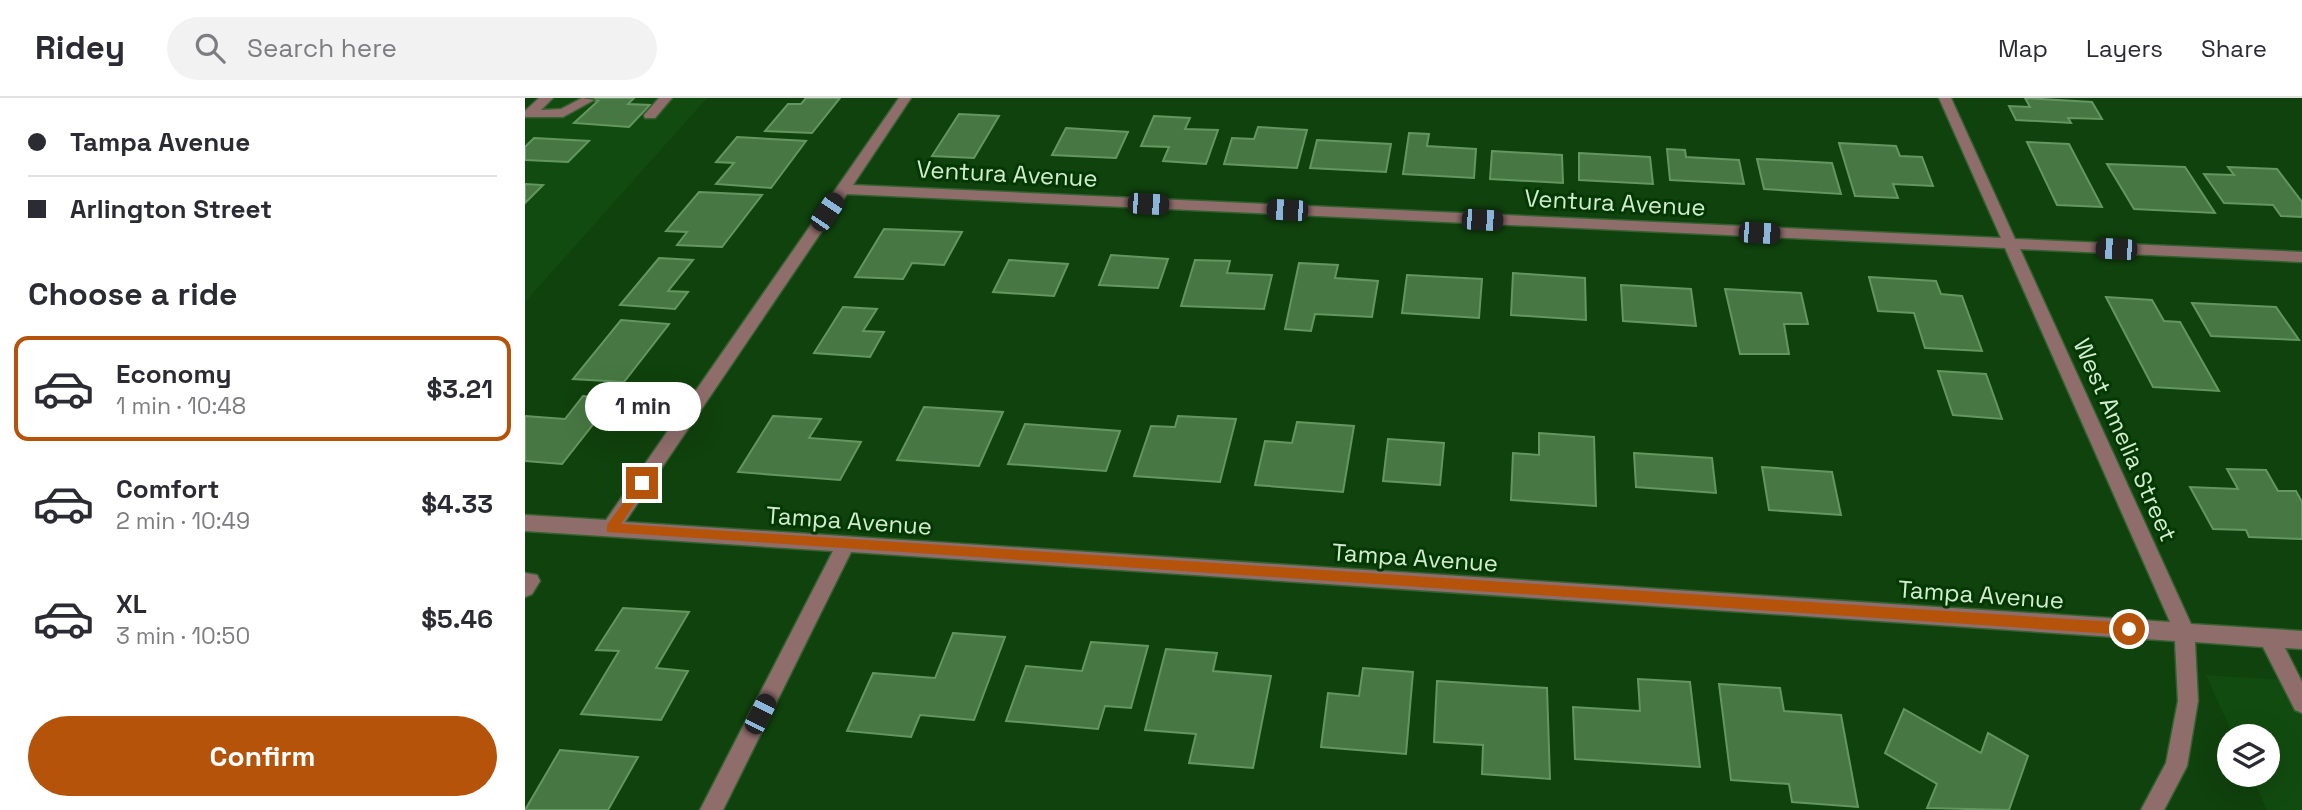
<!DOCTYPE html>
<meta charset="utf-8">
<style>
:root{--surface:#fff;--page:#f2f2f3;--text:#2b2b33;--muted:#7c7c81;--line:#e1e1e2;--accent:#b45309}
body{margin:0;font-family:"Space Grotesk",sans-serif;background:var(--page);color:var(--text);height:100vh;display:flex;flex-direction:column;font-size:26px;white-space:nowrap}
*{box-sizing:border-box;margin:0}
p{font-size:23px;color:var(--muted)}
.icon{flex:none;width:38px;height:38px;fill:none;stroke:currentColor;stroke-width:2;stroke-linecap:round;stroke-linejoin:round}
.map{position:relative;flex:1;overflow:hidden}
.sheet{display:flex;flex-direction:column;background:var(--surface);width:525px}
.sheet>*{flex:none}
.guide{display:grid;align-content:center;height:154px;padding:0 28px;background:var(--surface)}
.buttons{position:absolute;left:1692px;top:626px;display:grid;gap:14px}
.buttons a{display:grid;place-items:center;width:63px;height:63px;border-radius:50%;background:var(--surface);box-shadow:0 7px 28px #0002;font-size:35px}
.end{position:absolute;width:32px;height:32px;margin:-16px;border:9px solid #b45309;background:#fff;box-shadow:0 0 0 4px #fff}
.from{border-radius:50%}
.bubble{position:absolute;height:49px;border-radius:24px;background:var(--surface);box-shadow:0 7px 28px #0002;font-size:23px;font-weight:700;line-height:49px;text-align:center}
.car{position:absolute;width:21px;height:42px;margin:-21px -10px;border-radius:9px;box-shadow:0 0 5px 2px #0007;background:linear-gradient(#222 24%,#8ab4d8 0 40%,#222 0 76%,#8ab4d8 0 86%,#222 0)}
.guide b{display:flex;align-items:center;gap:24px;height:66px;font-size:26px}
.guide b+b{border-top:2px solid var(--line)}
.guide i{width:18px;height:18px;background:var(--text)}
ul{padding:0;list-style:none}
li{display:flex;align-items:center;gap:21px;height:105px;margin:0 14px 10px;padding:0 14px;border:4px solid transparent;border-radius:14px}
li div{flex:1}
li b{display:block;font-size:26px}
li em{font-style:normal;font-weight:700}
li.active{border-color:var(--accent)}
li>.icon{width:63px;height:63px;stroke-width:1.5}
h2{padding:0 28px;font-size:32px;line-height:84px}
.action{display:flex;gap:14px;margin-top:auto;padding:14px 28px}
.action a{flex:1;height:80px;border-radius:42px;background:var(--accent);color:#fff;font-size:28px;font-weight:700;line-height:80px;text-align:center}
header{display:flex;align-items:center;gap:42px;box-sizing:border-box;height:98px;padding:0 35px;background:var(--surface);border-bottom:2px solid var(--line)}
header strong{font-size:33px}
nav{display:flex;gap:38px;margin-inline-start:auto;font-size:24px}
.search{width:490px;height:63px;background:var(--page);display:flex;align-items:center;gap:18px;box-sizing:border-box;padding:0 24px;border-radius:38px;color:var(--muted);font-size:26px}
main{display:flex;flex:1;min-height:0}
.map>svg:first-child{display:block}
</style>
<header>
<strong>Ridey</strong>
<div class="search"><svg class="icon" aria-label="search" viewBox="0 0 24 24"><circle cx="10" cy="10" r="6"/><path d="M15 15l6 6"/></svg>Search here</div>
<nav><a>Map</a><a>Layers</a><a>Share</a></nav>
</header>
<main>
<section class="sheet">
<div class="guide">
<b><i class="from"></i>Tampa Avenue</b>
<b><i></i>Arlington Street</b>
</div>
<h2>Choose a ride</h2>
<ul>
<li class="active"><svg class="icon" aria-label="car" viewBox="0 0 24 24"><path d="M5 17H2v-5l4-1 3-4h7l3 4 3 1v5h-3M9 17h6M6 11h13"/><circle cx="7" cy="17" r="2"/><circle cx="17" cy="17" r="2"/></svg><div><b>Economy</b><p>1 min · 10:48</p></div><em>$3.21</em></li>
<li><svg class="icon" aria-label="car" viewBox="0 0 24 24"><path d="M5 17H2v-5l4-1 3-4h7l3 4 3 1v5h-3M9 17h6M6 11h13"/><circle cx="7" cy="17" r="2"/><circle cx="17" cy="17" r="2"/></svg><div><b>Comfort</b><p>2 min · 10:49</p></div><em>$4.33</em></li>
<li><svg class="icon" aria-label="car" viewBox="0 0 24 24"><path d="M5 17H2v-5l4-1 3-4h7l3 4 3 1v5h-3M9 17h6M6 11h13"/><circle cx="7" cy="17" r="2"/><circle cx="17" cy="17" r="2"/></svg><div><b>XL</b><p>3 min · 10:50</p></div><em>$5.46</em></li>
</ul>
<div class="action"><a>Confirm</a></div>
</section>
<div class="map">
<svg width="1777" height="712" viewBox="0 0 1777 712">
<rect width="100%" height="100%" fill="#10420d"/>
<!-- built -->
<path fill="#124b0f" d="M16,0H182L0,204V15Z
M1681,577L1777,583V712H1742L1726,677H1743V639H1709Z"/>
<!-- building -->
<path fill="#477843" stroke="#64965f" stroke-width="2" d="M53,0H109L103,6L125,7L104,29L49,25L73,3Z
M281,0H315L287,35L240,33L263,6H276Z
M1500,0L1567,4L1577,21L1543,20L1546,25L1491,22L1484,8L1505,9Z
M434,16L474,18L449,60L407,58Z
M629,18L665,20L660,31L693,32L681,66L638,63L644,49L616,48Z
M733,29L782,32L772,70L699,66L707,40L729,41Z
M541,30L603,34L591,60L527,57Z
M884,35L904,36L902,48L951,51L949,80L878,76Z
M212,39L281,43L246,90L191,86L209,65L191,64Z
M9,40L64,43L43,64L0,62V49Z
M792,42L866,46L861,74L785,70Z
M1502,44L1544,46L1577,109L1532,107Z
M1314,45L1371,48L1375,58L1397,59L1408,88L1368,86L1373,100L1330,98Z
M1142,51L1160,52L1161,59L1214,62L1219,86L1145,82Z
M967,53L1037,57L1038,85L965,81Z
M1054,55L1125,59L1128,86L1054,82Z
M1232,61L1307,65L1316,96L1239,91Z
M1582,66L1660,69L1690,115L1609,111Z
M1703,69L1752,71L1777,104V119L1756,118L1748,107L1699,105L1679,76L1709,77Z
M0,86L18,87L0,105Z
M174,94L237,97L197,149L152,147L162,134L141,133Z
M359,131L437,134L419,167L387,165L378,181L330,179Z
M586,157L643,161L633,190L574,187Z
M134,160L168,162L143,193L163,194L150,211L95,207Z
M484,162L543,166L529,198L468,194Z
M670,162L705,163L702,175L747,177L739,211L656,208Z
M774,165L813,167L810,180L853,183L847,219L790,216L786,233L760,231Z
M988,175L1060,180L1061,222L986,217Z
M882,177L957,181L954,220L877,215Z
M1344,179L1411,183L1416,196L1437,198L1457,253L1400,250L1389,215L1353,213Z
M1096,187L1166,191L1171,228L1098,223Z
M1200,191L1276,195L1283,226H1259L1264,256H1215Z
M1581,199L1627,202L1639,223L1655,224L1694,293L1628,289Z
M1667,205L1751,209L1774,242L1686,238Z
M318,209L352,211L338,233L359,234L345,259L289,255Z
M96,222L144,226L99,284L48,281Z
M1413,273L1461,276L1477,321L1428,317Z
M58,298L88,301L37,366L0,363V318L40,321Z
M399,309L478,314L454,368L372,362Z
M248,318L296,321L284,340L336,344L315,382L213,374Z
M653,318L711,321L695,384L609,378L626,328L650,329Z
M772,324L829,328L818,394L730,387L740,343L767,345Z
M500,326L595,333L581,373L483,366Z
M1014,335L1069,339L1071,408L986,402L988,355L1014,357Z
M863,341L919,345L915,387L858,383Z
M1109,355L1187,360L1191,395L1111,389Z
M1237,369L1307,374L1316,417L1244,412Z
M1702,371L1741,372L1753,393H1771L1777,404V441L1724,439L1721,432L1688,431L1665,389L1713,391Z
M98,510L164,514L131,570L163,573L136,622L56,616L94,553L71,552Z
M428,535L480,539L449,622L395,617L386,639L322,633L348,575L410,580Z
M566,544L623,548L606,610L580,608L573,631L481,623L501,568L557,573Z
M641,551L692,555L688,573L746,578L728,670L664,665L671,636L620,632Z
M838,570L888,574L881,656L796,649L803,595L834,598Z
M1113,581L1165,584L1175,669L1050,661L1048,609L1115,613Z
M912,583L1022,590L1025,681L957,676L958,647L909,644Z
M1194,586L1255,590L1259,613L1316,617L1333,709L1267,704L1264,686L1206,682Z
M1379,611L1456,655L1463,635L1503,658L1484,712L1402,710L1412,686L1360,655Z
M35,652L113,659L83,712H0Z"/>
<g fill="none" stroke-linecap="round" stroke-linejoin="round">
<!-- minor casing -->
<g stroke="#336130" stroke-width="3">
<path id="minor" d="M14,0H28L16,12L36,11L57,0L69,2L38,19H0V13Z
M134,0H147L130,20H120L119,17Z
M374,0H386L328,87L1476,140L1414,0H1426L1490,141L1777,154V164L1495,151L1666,526L1777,533V551L1760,550L1777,584V615L1770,612L1738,549L1670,544L1673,603L1662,668L1639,712H1616L1641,665L1653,603L1650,543L326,454L198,712H175L308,453L0,433V417L81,422ZM322,96L1480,150L1645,524L100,424Z
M0,475L12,477L15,483L7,496L0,499Z"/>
</g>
<!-- minor -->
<use href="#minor" fill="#8f6d6b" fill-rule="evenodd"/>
</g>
<!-- route -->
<path fill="#b45309" d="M117,380L123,385L96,426L1604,525L1611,531L1604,537L82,434V427Z"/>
<g text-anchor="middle" stroke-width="6" stroke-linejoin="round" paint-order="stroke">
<!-- street labels -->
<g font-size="24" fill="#d2eccf" stroke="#033802">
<text transform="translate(482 76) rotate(3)" y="8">Ventura Avenue</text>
<text transform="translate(1090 105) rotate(3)" y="8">Ventura Avenue</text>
<text transform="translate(1600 342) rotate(66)" y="8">West Amelia Street</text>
<text transform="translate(324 423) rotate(4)" y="8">Tampa Avenue</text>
<text transform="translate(890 460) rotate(4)" y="8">Tampa Avenue</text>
<text transform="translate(1456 497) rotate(4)" y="8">Tampa Avenue</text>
</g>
</g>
</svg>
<div class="buttons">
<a><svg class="icon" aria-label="layers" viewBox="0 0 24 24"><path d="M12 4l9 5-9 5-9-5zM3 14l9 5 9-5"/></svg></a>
</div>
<i class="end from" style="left:1604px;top:531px"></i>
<i class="end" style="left:117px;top:385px"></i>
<div class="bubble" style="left:60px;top:284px;width:116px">1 min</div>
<i class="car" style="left:623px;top:106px;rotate:93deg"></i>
<i class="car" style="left:762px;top:112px;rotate:273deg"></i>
<i class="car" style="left:302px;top:114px;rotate:34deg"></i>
<i class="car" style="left:957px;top:122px;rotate:93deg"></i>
<i class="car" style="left:1234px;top:135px;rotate:93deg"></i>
<i class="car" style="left:1591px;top:151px;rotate:273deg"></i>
<i class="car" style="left:235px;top:616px;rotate:27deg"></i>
</div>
</main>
